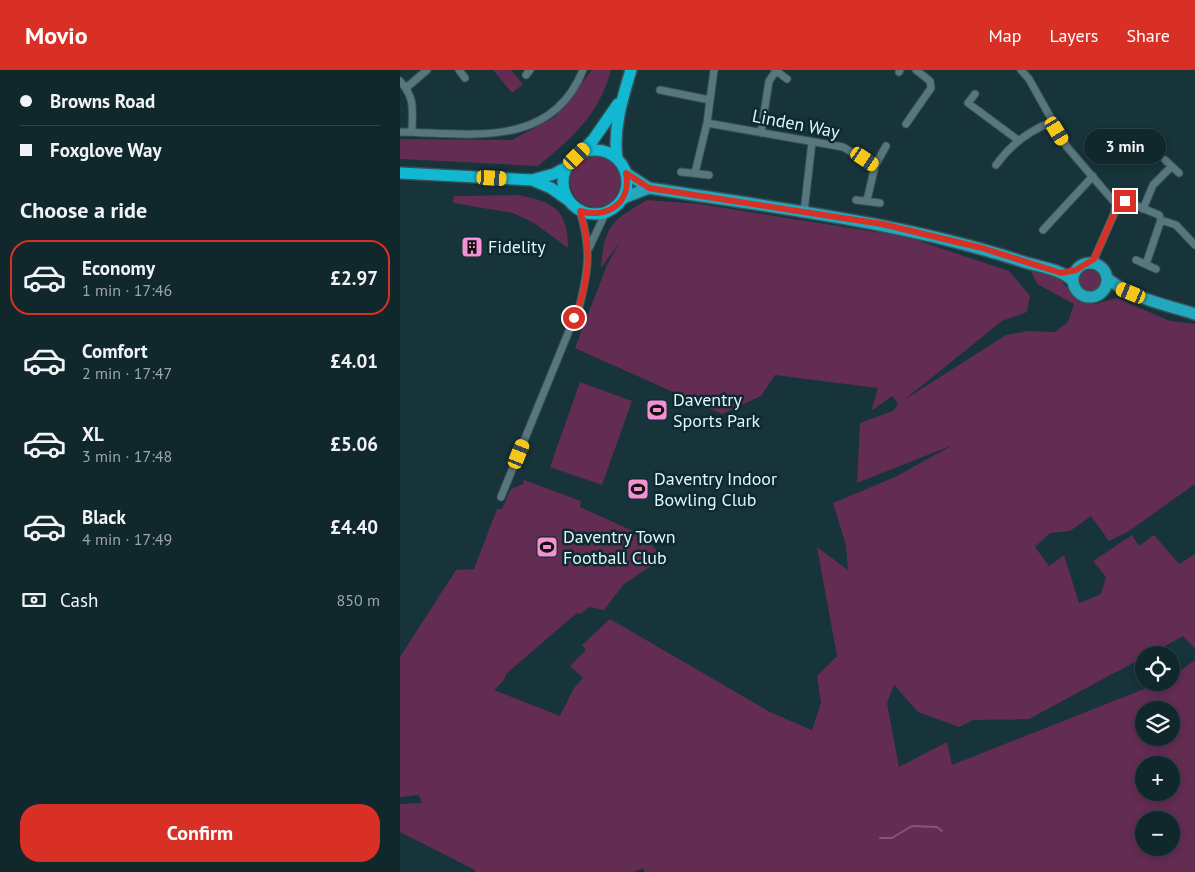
<!DOCTYPE html>
<meta charset="utf-8">
<style>
:root{--surface:#10272c;--page:#192f34;--text:#f1f3f6;--muted:#9ca5a9;--line:#304448;--accent:#d93025}
body{margin:0;font-family:"PT Sans",sans-serif;background:var(--page);color:var(--text);height:100vh;display:flex;flex-direction:column;font-size:19px;white-space:nowrap}
*{box-sizing:border-box;margin:0}
p{font-size:16px;color:var(--muted)}
.icon{flex:none;width:28px;height:28px;fill:none;stroke:currentColor;stroke-width:2;stroke-linecap:round;stroke-linejoin:round}
.map{position:relative;flex:1;overflow:hidden}
.sheet{display:flex;flex-direction:column;background:var(--surface);width:400px}
.sheet>*{flex:none}
.banner{display:grid;align-content:center;height:110px;padding:0 20px;background:var(--surface)}
.controls{position:absolute;left:735px;top:576px;display:grid;gap:10px}
.controls a{display:grid;place-items:center;width:45px;height:45px;border-radius:50%;background:var(--surface);box-shadow:0 2px 8px #0003,0 0 0 1px var(--line);font-size:25px}
.end{position:absolute;width:22px;height:22px;margin:-11px;border:6px solid #d93025;background:#fff;box-shadow:0 0 0 2px #fff}
.from{border-radius:50%}
.bubble{position:absolute;height:35px;border-radius:18px;background:var(--surface);box-shadow:0 2px 8px #0003,0 0 0 1px var(--line);font-size:16px;font-weight:700;line-height:35px;text-align:center}
.car{position:absolute;width:15px;height:30px;margin:-15px -8px;border-radius:6px;box-shadow:0 0 4px 1px #0007;background:linear-gradient(#f5c518 24%,#345 0 40%,#f5c518 0 76%,#345 0 86%,#f5c518 0)}
.banner b{display:flex;align-items:center;gap:18px;height:48px;font-size:19px}
.banner b+b{border-top:1px solid var(--line)}
.banner i{width:12px;height:12px;background:var(--text)}
ul{padding:0;list-style:none}
li{display:flex;align-items:center;gap:15px;height:75px;margin:0 10px 8px;padding:0 10px;border:2px solid transparent;border-radius:20px}
li div{flex:1}
li b{display:block;font-size:19px}
li em{font-style:normal;font-weight:700}
li.selected{border-color:var(--accent)}
li>.icon{width:45px;height:45px;stroke-width:1.5}
h2{padding:0 20px;font-size:22px;line-height:60px}
.pay{display:flex;align-items:center;gap:12px;height:55px;padding:0 20px;font-size:19px}
.pay p{margin-inline-start:auto}
.cta{display:flex;gap:10px;margin-top:auto;padding:10px 20px}
.cta a{flex:1;height:58px;border-radius:20px;background:var(--accent);color:#fff;font-size:20px;font-weight:700;line-height:58px;text-align:center}
header{display:flex;align-items:center;gap:30px;box-sizing:border-box;height:70px;padding:0 25px;background:var(--accent);color:#fff}
header strong{font-size:24px}
nav{display:flex;gap:28px;margin-inline-start:auto;font-size:18px}
main{display:flex;flex:1;min-height:0}
.map>svg:first-child{display:block}
</style>
<header>
<strong>Movio</strong>
<nav><a>Map</a><a>Layers</a><a>Share</a></nav>
</header>
<main>
<section class="sheet">
<div class="banner">
<b><i class="from"></i>Browns Road</b>
<b><i></i>Foxglove Way</b>
</div>
<h2>Choose a ride</h2>
<ul>
<li class="selected"><svg class="icon" aria-label="car" viewBox="0 0 24 24"><path d="M5 17H2v-5l4-1 3-4h7l3 4 3 1v5h-3M9 17h6M6 11h13"/><circle cx="7" cy="17" r="2"/><circle cx="17" cy="17" r="2"/></svg><div><b>Economy</b><p>1 min · 17:46</p></div><em>£2.97</em></li>
<li><svg class="icon" aria-label="car" viewBox="0 0 24 24"><path d="M5 17H2v-5l4-1 3-4h7l3 4 3 1v5h-3M9 17h6M6 11h13"/><circle cx="7" cy="17" r="2"/><circle cx="17" cy="17" r="2"/></svg><div><b>Comfort</b><p>2 min · 17:47</p></div><em>£4.01</em></li>
<li><svg class="icon" aria-label="car" viewBox="0 0 24 24"><path d="M5 17H2v-5l4-1 3-4h7l3 4 3 1v5h-3M9 17h6M6 11h13"/><circle cx="7" cy="17" r="2"/><circle cx="17" cy="17" r="2"/></svg><div><b>XL</b><p>3 min · 17:48</p></div><em>£5.06</em></li>
<li><svg class="icon" aria-label="car" viewBox="0 0 24 24"><path d="M5 17H2v-5l4-1 3-4h7l3 4 3 1v5h-3M9 17h6M6 11h13"/><circle cx="7" cy="17" r="2"/><circle cx="17" cy="17" r="2"/></svg><div><b>Black</b><p>4 min · 17:49</p></div><em>£4.40</em></li>
</ul>
<div class="pay"><svg class="icon" aria-label="cash" viewBox="0 0 24 24"><path d="M3 7h18v10H3z"/><circle cx="12" cy="12" r="2"/></svg>Cash<p>850 m</p></div>
<div class="cta"><a>Confirm</a></div>
</section>
<div class="map">
<svg width="795" height="802" viewBox="0 0 795 802">
<rect width="100%" height="100%" fill="#16343a"/>
<!-- green -->
<path fill="#632c53" fill-rule="evenodd" d="M93,0H111L123,14L112,23Z
M192,0H211C199,45 172,68 138,96L0,89V69L112,70L155,47Z
M170 111a26 26 0 1 1 52 0a26 26 0 1 1-52 0Z
M118,125C153,132 168,139 168,178L134,153L113,143L53,133L54,126Z
M247,130L299,134L507,167L609,201L630,226L627,242L602,251L504,330L606,265L628,261L655,262L668,252L674,234L637,214L630,199L657,206L676,228L695,234L717,228L770,251L795,254V414L729,461L709,471L691,446L670,461L650,463L635,477L649,496L664,485L679,533L701,524L706,507L693,491L732,465L739,476L754,465L779,494L795,484V579L783,566L748,585H744V587L629,649L573,650L559,657L518,642L494,615L487,633L499,697L547,672L552,695L759,613L771,612V607L795,590V802H245L243,798L234,802H75V800L0,762V734L22,733L19,725L0,727V587L56,500L74,499L97,439H102L111,419L123,414L124,410L181,431L180,437L244,466L263,488L224,514L204,540L189,537L180,544L177,543L106,604L104,610L94,620L160,646L174,618L183,608L170,596L186,580L182,575L210,549L370,642L412,660L421,633L417,606L437,586L417,477L448,500L446,475L433,433L495,407L553,375L457,413L460,353L493,341L498,334L492,326L471,341L478,318L375,305L361,326L322,344L175,278L207,195L220,172L201,198C204,156 212,150 247,130ZM744,640H771V668H744ZM744,695H771V722H744ZM744,750H771V778H744Z
M679 211a11 11 0 1 1 22 0a11 11 0 1 1-22 0Z
M180,312L232,331L202,415L150,397Z"/>
<g fill="none" stroke-linecap="round" stroke-linejoin="round">
<!-- stream -->
<path stroke="#8f507b" stroke-width="2" d="M480,768H492L512,756L537,757L542,761"/>
<!-- minor casing -->
<g stroke="#374f55" stroke-width="9">
<path id="minor" d="M59,0L65,8
M375,0L387,9
M621,0L629,9L667,77L716,134
M499,2L500,0
M126,5L130,0
M0,11C16,29 12,40 12,62
M6,18L27,0
M260,20L310,30
M575,24L568,33L618,70
M307,53L443,77L475,96
M506,54L531,18L530,11L516,0
M0,62C69,63 151,80 183,0
M361,63L369,11L376,1
M765,90L779,103
M596,95C611,74 628,61 652,52
M281,102L309,105
M295,103L307,53L314,0
M456,130L480,133
M467,130L475,96L486,76
M716,134L725,131L759,145L761,150L776,155L795,175
M743,139L753,115L771,97
M404,142L412,72
M643,160L693,106
M189,178L206,142
M736,190L756,199
M696,194L695,187L714,144L716,134
M746,194L761,150
M101,427L180,234C189,197 191,178 180,141"/>
</g>
<!-- primary casing -->
<g stroke="#374f55" stroke-width="14">
<path id="primary" d="M226,103L249,118C375,138 502,152 624,192C640,197 661,199 673,211
M223,128L249,118
M673 210a17 17 0 1 1 34 0a17 17 0 1 1-34 0Z
M708,209C732,228 766,235 795,244"/>
</g>
<!-- trunk casing -->
<g stroke="#374f55" stroke-width="14">
<path id="trunk" d="M163 112a32 32 0 1 1 64 0a32 32 0 1 1-64 0Z
M180,83L193,70L218,34
M217,89C213,58 222,30 231,0
M0,103L132,110L151,118L168,130
M132,110L154,104L167,97"/>
</g>
<!-- minor -->
<use href="#minor" stroke="#58767e" stroke-width="7"/>
<!-- primary -->
<use href="#primary" stroke="#23a7bd" stroke-width="11"/>
<!-- trunk -->
<use href="#trunk" stroke="#12b8d2" stroke-width="11"/>
</g>
<g fill="none" stroke-linecap="round" stroke-linejoin="round">
<!-- route -->
<path stroke="#d93025" stroke-width="6" d="M174,248C190,211 192,180 180,141C207,149 232,133 226,103L249,118L482,154L582,178L661,203L676,200L694,189L714,144L716,134L725,131"/>
</g>
<!-- icons -->
<defs>
<g id="building-square" transform="scale(1.125)"><rect x="-9" y="-9" width="18" height="18" rx="4" fill="#f491d4" stroke="#0c2a30"/><path d="M-4-6H4V6H1V3H-1V6H-4ZM-2.5-4.3h1.7v1.8h-1.7ZM.8-4.3h1.7v1.8H.8ZM-2.5-1h1.7V.8h-1.7ZM.8-1h1.7V.8H.8Z" fill="#111"/></g>
<g id="stadium-square" transform="scale(1.125)"><rect x="-9" y="-9" width="18" height="18" rx="4" fill="#f491d4" stroke="#0c2a30"/><path d="M0-5a6.5 5 0 1 0 0 10a6.5 5 0 1 0 0-10ZM-3.5-1.8h7v3.6h-7Z" fill="#111"/></g>
</defs>
<g fill-rule="evenodd">
<use href="#building-square" x="72" y="177"/>
<use href="#stadium-square" x="257" y="340"/>
<use href="#stadium-square" x="238" y="419"/>
<use href="#stadium-square" x="147" y="477"/>
</g>
<g text-anchor="middle" stroke-width="5" stroke-linejoin="round" paint-order="stroke">
<!-- street labels -->
<g font-size="18" fill="#e4f5f9" stroke="#0c2a30">
<text transform="translate(396 54) rotate(11)" y="6">Linden Way</text>
</g>
<!-- poi labels -->
<g font-size="18" fill="#e4f5f9" stroke="#0c2a30" text-anchor="start">
<text x="88" y="183">Fidelity</text>
<text x="273" y="336">Daventry<tspan x="273" dy="21">Sports Park</tspan></text>
<text x="254" y="415">Daventry Indoor<tspan x="254" dy="21">Bowling Club</tspan></text>
<text x="163" y="473">Daventry Town<tspan x="163" dy="21">Football Club</tspan></text>
</g>
</g>
</svg>
<div class="controls">
<a><svg class="icon" aria-label="locate" viewBox="0 0 24 24"><circle cx="12" cy="12" r="6"/><path d="M12 2v4M12 18v4M2 12h4M18 12h4"/></svg></a>
<a><svg class="icon" aria-label="layers" viewBox="0 0 24 24"><path d="M12 4l9 5-9 5-9-5zM3 14l9 5 9-5"/></svg></a>
<a>+</a>
<a>−</a>
</div>
<i class="end from" style="left:174px;top:248px"></i>
<i class="end" style="left:725px;top:131px"></i>
<div class="bubble" style="left:684px;top:59px;width:82px">3 min</div>
<i class="car" style="left:657px;top:61px;rotate:149deg"></i>
<i class="car" style="left:177px;top:86px;rotate:45deg"></i>
<i class="car" style="left:465px;top:89px;rotate:124deg"></i>
<i class="car" style="left:92px;top:108px;rotate:93deg"></i>
<i class="car" style="left:731px;top:223px;rotate:292deg"></i>
<i class="car" style="left:119px;top:384px;rotate:22deg"></i>
</div>
</main>
